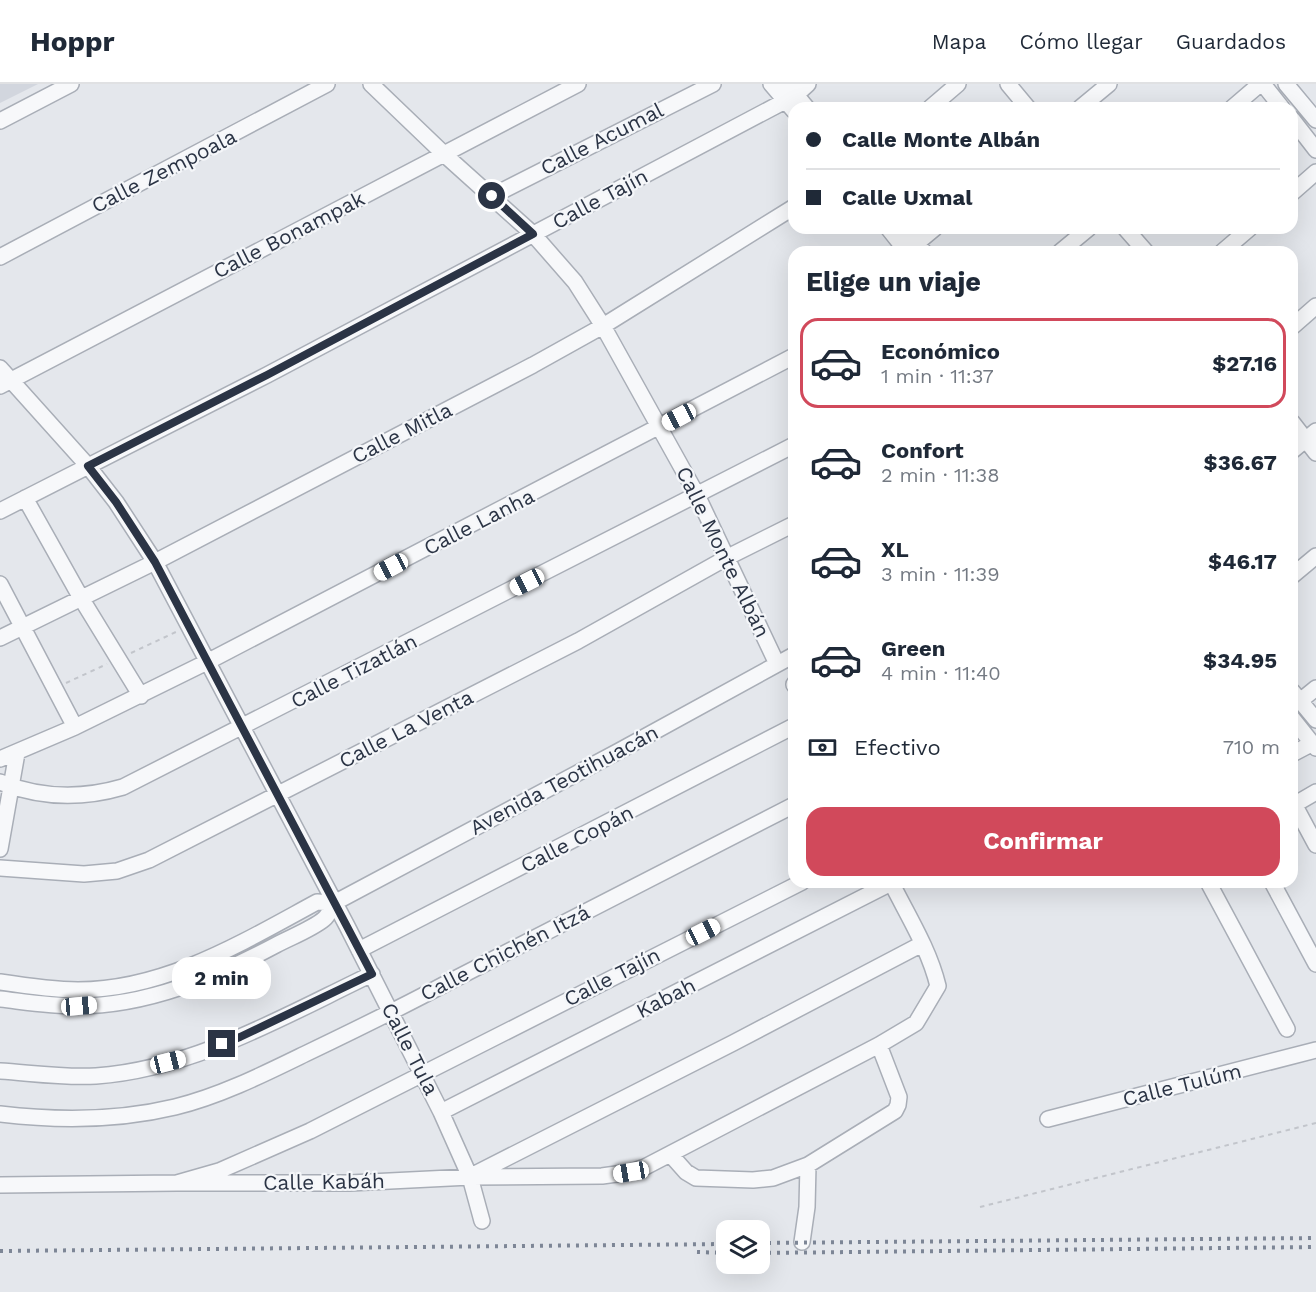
<!DOCTYPE html>
<html lang="es">
<meta charset="utf-8">
<style>
:root{--surface:#fff;--page:#f6f6f7;--text:#1f2937;--muted:#747a83;--line:#e0e1e3;--accent:#d1495b}
body{margin:0;font-family:"Work Sans",sans-serif;background:var(--page);color:var(--text);height:100vh;display:flex;flex-direction:column;font-size:22px;white-space:nowrap}
*{box-sizing:border-box;margin:0}
p{font-size:20px;color:var(--muted)}
.icon{flex:none;width:33px;height:33px;fill:none;stroke:currentColor;stroke-width:2;stroke-linecap:round;stroke-linejoin:round}
.map{position:relative;flex:1;overflow:hidden}
.sheet{position:absolute;left:788px;top:162px;width:510px;height:642px;display:flex;flex-direction:column;background:var(--surface);border-radius:18px;box-shadow:0 6px 24px #0002}
.sheet>*{flex:none}
.banner{position:absolute;left:788px;top:18px;width:510px;height:132px;border-radius:18px;box-shadow:0 6px 24px #0002;display:grid;align-content:center;height:132px;padding:0 18px;background:var(--surface)}
.controls{position:absolute;left:716px;top:1136px;display:grid;gap:12px}
.controls a{display:grid;place-items:center;width:54px;height:54px;border-radius:12px;background:var(--surface);box-shadow:0 6px 24px #0002;font-size:30px}
.end{position:absolute;width:27px;height:27px;margin:-14px;border:8px solid #2b3445;background:#fff;box-shadow:0 0 0 3px #fff}
.from{border-radius:50%}
.bubble{position:absolute;height:42px;border-radius:18px;background:var(--surface);box-shadow:0 6px 24px #0002;font-size:20px;font-weight:700;line-height:42px;text-align:center}
.car{position:absolute;width:18px;height:36px;margin:-18px -9px;border-radius:8px;box-shadow:0 0 4px 2px #0007;background:linear-gradient(#fff 24%,#345 0 40%,#fff 0 76%,#345 0 86%,#fff 0)}
.banner b{display:flex;align-items:center;gap:21px;height:57px;font-size:22px}
.banner b+b{border-top:2px solid var(--line)}
.banner i{width:15px;height:15px;background:var(--text)}
ul{padding:0;list-style:none}
li{display:flex;align-items:center;gap:18px;height:90px;margin:0 12px 9px;padding:0 6px;border:3px solid transparent;border-radius:18px}
li div{flex:1}
li b{display:block;font-size:22px}
li em{font-style:normal;font-weight:700}
li.selected{border-color:var(--accent)}
li>.icon{width:54px;height:54px;stroke-width:1.5}
h2{padding:0 18px;font-size:27px;line-height:72px}
.pay{display:flex;align-items:center;gap:15px;height:66px;padding:0 18px;font-size:22px}
.pay p{margin-inline-start:auto}
.cta{display:flex;gap:12px;margin-top:auto;padding:12px 18px}
.cta a{flex:1;height:69px;border-radius:18px;background:var(--accent);color:#fff;font-size:24px;font-weight:700;line-height:69px;text-align:center}
header{display:flex;align-items:center;gap:36px;box-sizing:border-box;height:84px;padding:0 30px;background:var(--surface);border-bottom:2px solid var(--line)}
header strong{font-size:28px}
nav{display:flex;gap:33px;margin-inline-start:auto;font-size:21px}
.map>svg:first-child{display:block}
</style>
<header>
<strong>Hoppr</strong>
<nav><a>Mapa</a><a>Cómo llegar</a><a>Guardados</a></nav>
</header>
<div class="map">
<svg width="1316" height="1208" viewBox="0 0 1316 1208">
<rect width="100%" height="100%" fill="#e4e7ec"/>
<!-- built -->
<path fill="#d2d6de" d="M0,0H38L0,19Z"/>
<g fill="none" stroke-linecap="round" stroke-linejoin="round">
<!-- minor casing -->
<g stroke="#a9aeb7" stroke-width="18">
<path id="minor" d="M371,0L445,71L533,150L575,198L603,242L697,411L777,580
M771,0L794,27
M787,0L807,24
M1008,0L1028,24
M1263,0L1282,24
M1286,0L1316,36
M796,11L808,0
M930,24L958,0
M1080,24L1109,0
M1232,24L1260,0
M1292,35L1316,66
M0,37L71,0
M1292,109L1316,88
M492,112L713,0
M888,144L907,168
M905,144L924,168
M1125,144L1146,168
M917,159L935,144
M1060,168L1089,144
M1222,168L1250,144
M0,173L327,0
M1292,243L1316,222
M0,284L88,382L116,418L155,478L347,842L441,1028L470,1093L482,1137
M0,302L578,0
M1292,338L1316,369
M1292,367L1316,347
M25,414L81,514L141,612
M0,427L267,291L785,17
M1292,492L1316,472
M0,500L75,643
M0,554L155,478L533,281L603,242L794,123
M794,600V601
M1292,607L1316,636
M1300,617L1316,604
M1292,634L1316,664
M1292,670L1313,659
M0,675L75,643L207,578L794,272
M0,698C40,714 82,715 123,703L794,361
M1294,720L1316,761
M1292,722L1316,708
M0,765L17,669
M0,784L84,790L117,787L149,776L578,557L728,473L794,440
M1208,798L1287,945
M1272,798L1316,880
M334,819L619,667L794,571
M359,866L794,642
M0,898C26,902 52,906 78,906C165,906 243,858 317,818L334,819
M0,915C26,918 51,922 77,922C147,922 216,893 276,861C291,853 312,845 324,835C329,831 331,824 334,819
M0,987C31,989 64,994 96,992C194,985 284,932 372,890
M441,1028L891,799
M0,1030C59,1037 117,1037 175,1023C220,1012 264,990 305,970C353,947 400,924 447,899C562,839 678,780 794,721
M1048,1035L1316,966
M670,1070L686,1088L696,1094L753,1096L773,1094L808,1081L895,1027L898,1021L899,1013L879,961
M473,1091L733,959L922,860
M177,1099H350L470,1093L602,1092L631,1088L645,1083L879,961L916,939L938,902C929,865 908,832 891,798
M0,1101L177,1099L219,1087L310,1047L802,798
M802,1158L807,1123L808,1081"/>
</g>
<!-- path -->
<path stroke="#c2c5cb" stroke-width="2" stroke-dasharray="4.5 4.5" stroke-linecap="butt" d="M131,569L178,547
M66,599L107,580
M980,1123L1316,1039"/>
<!-- minor -->
<use href="#minor" stroke="#f7f8fa" stroke-width="15"/>
<!-- rail -->
<path stroke="#7d8696" stroke-width="4" stroke-dasharray="3 6" stroke-linecap="butt" d="M759,1159L1316,1154
M0,1167L726,1160
M697,1168L726,1169
M759,1169L1316,1163"/>
</g>
<g fill="none" stroke-linecap="round" stroke-linejoin="round">
<!-- route -->
<path stroke="#2b3445" stroke-width="8" d="M222,960L240,953L372,890L155,478L116,418L88,382L267,291L533,150L492,112"/>
</g>
<g text-anchor="middle" stroke-width="4.5" stroke-linejoin="round" paint-order="stroke">
<!-- street labels -->
<g font-size="21" fill="#2b3445" stroke="#f4f6f9">
<text transform="translate(602 55) rotate(-27)" y="7">Calle Acumal</text>
<text transform="translate(164 87) rotate(-27)" y="7">Calle Zempoala</text>
<text transform="translate(600 115) rotate(-28)" y="7">Calle Tajín</text>
<text transform="translate(289 151) rotate(-27)" y="7">Calle Bonampak</text>
<text transform="translate(402 349) rotate(-27)" y="7">Calle Mitla</text>
<text transform="translate(479 438) rotate(-27)" y="7">Calle Lanha</text>
<text transform="translate(723 468) rotate(64)" y="7">Calle Monte Albán</text>
<text transform="translate(354 587) rotate(-27)" y="7">Calle Tizatlán</text>
<text transform="translate(406 645) rotate(-27)" y="7">Calle La Venta</text>
<text transform="translate(564 696) rotate(-28)" y="7">Avenida Teotihuacán</text>
<text transform="translate(577 755) rotate(-27)" y="7">Calle Copán</text>
<text transform="translate(505 869) rotate(-27)" y="7">Calle Chichén Itzá</text>
<text transform="translate(612 893) rotate(-27)" y="7">Calle Tajín</text>
<text transform="translate(666 914) rotate(-27)" y="7">Kabah</text>
<text transform="translate(410 965) rotate(63)" y="7">Calle Tula</text>
<text transform="translate(1182 1001) rotate(-14)" y="7">Calle Tulúm</text>
<text transform="translate(324 1098) rotate(-1)" y="7">Calle Kabáh</text>
</g>
</g>
</svg>
<div class="controls">
<a><svg class="icon" aria-label="layers" viewBox="0 0 24 24"><path d="M12 4l9 5-9 5-9-5zM3 14l9 5 9-5"/></svg></a>
</div>
<i class="end from" style="left:492px;top:112px"></i>
<i class="end" style="left:222px;top:960px"></i>
<div class="bubble" style="left:172px;top:873px;width:99px">2 min</div>
<i class="car" style="left:679px;top:333px;rotate:242deg"></i>
<i class="car" style="left:391px;top:483px;rotate:242deg"></i>
<i class="car" style="left:527px;top:498px;rotate:243deg"></i>
<i class="car" style="left:703px;top:848px;rotate:63deg"></i>
<i class="car" style="left:79px;top:922px;rotate:85deg"></i>
<i class="car" style="left:168px;top:978px;rotate:76deg"></i>
<i class="car" style="left:631px;top:1088px;rotate:260deg"></i>
<div class="banner">
<b><i class="from"></i>Calle Monte Albán</b>
<b><i></i>Calle Uxmal</b>
</div>
<section class="sheet">
<h2>Elige un viaje</h2>
<ul>
<li class="selected"><svg class="icon" aria-label="car" viewBox="0 0 24 24"><path d="M5 17H2v-5l4-1 3-4h7l3 4 3 1v5h-3M9 17h6M6 11h13"/><circle cx="7" cy="17" r="2"/><circle cx="17" cy="17" r="2"/></svg><div><b>Económico</b><p>1 min · 11:37</p></div><em>$27.16</em></li>
<li><svg class="icon" aria-label="car" viewBox="0 0 24 24"><path d="M5 17H2v-5l4-1 3-4h7l3 4 3 1v5h-3M9 17h6M6 11h13"/><circle cx="7" cy="17" r="2"/><circle cx="17" cy="17" r="2"/></svg><div><b>Confort</b><p>2 min · 11:38</p></div><em>$36.67</em></li>
<li><svg class="icon" aria-label="car" viewBox="0 0 24 24"><path d="M5 17H2v-5l4-1 3-4h7l3 4 3 1v5h-3M9 17h6M6 11h13"/><circle cx="7" cy="17" r="2"/><circle cx="17" cy="17" r="2"/></svg><div><b>XL</b><p>3 min · 11:39</p></div><em>$46.17</em></li>
<li><svg class="icon" aria-label="car" viewBox="0 0 24 24"><path d="M5 17H2v-5l4-1 3-4h7l3 4 3 1v5h-3M9 17h6M6 11h13"/><circle cx="7" cy="17" r="2"/><circle cx="17" cy="17" r="2"/></svg><div><b>Green</b><p>4 min · 11:40</p></div><em>$34.95</em></li>
</ul>
<div class="pay"><svg class="icon" aria-label="cash" viewBox="0 0 24 24"><path d="M3 7h18v10H3z"/><circle cx="12" cy="12" r="2"/></svg>Efectivo<p>710 m</p></div>
<div class="cta"><a>Confirmar</a></div>
</section>
</div>
